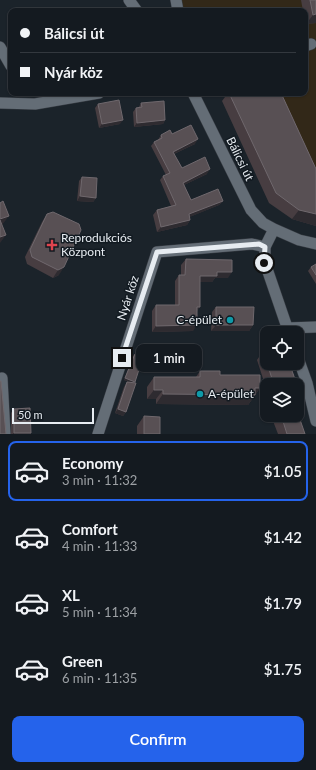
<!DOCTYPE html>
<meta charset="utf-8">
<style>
:root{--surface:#141a20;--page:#21272d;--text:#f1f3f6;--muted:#9da1a5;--line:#33383e;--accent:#2563eb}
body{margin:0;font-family:Lato,sans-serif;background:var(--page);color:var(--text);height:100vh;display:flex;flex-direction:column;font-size:15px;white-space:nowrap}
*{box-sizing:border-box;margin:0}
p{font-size:13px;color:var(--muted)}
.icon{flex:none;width:22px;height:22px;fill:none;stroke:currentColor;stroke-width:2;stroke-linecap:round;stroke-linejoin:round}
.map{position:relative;height:434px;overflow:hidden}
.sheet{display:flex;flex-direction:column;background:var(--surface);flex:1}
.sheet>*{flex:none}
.guide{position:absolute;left:8px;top:8px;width:300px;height:88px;border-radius:8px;box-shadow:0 1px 3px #0004,0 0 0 1px var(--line);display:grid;align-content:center;height:88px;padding:0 12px;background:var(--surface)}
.fabs{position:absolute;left:260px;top:326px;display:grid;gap:8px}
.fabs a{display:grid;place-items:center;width:44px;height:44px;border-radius:8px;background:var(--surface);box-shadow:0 1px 3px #0004,0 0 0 1px var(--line);font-size:20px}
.scale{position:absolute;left:12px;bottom:10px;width:82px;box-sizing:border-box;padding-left:4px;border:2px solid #e7ecf1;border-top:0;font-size:11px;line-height:14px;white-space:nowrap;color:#e7ecf1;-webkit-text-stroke:3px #121a21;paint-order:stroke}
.end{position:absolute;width:18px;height:18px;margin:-9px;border:5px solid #e7ecf1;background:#111;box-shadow:0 0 0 2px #111}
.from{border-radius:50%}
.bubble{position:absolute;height:28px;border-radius:8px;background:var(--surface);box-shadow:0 1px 3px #0004,0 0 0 1px var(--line);font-size:13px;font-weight:600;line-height:28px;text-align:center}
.guide b{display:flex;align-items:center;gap:14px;height:38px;font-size:15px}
.guide b+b{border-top:1px solid var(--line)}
.guide i{width:10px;height:10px;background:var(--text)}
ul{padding:7px 0 0;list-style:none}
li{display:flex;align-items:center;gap:12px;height:60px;margin:0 8px 6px;padding:0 4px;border:2px solid transparent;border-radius:8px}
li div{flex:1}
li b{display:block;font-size:15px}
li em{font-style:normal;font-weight:600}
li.current{border-color:var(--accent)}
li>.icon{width:36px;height:36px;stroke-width:1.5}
.primary-button{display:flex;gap:8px;margin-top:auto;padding:8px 12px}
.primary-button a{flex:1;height:46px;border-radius:8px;background:var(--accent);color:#fff;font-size:16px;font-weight:600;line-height:46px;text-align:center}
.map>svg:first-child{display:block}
</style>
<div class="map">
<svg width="316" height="434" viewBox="0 0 316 434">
<rect width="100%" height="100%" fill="#1b232a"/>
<!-- education -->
<path fill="#322818" d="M179,0H316V180L280,93H305V11H182Z"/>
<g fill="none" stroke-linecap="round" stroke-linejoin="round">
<!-- minor casing -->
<g stroke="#383d44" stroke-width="12">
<path id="minor" d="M176,0L178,11
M305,46L311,44
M0,47L11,66
M0,103L35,104L99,93
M287,328L316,327
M2,378L5,434
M98,434L157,252L252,244L265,247"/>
</g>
<!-- tertiary casing -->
<g stroke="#383d44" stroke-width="12">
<path id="tertiary" d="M129,0L137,11
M193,93L251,210L263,223L274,229L265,247V263L289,333
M274,229L299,240L316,244
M297,355L307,383L316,421"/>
</g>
<!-- minor -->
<use href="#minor" stroke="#646d76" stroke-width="11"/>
<!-- tertiary -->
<use href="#tertiary" stroke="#646d76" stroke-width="11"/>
</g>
<!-- wall -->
<path fill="#473d41" d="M301,0H316V23L306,24L305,20V11H303Z
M228,93H281L316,169V226L292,219L269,203L222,101Z
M141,103L165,120L163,124L134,127L133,112L136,108L139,107Z
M98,104L120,124L99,128L95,108Z
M172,134L195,144L174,154L182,168L207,174L184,185L191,200L223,201L219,205L189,217L190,220L187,225L157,232L153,215L157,210L171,206L160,180L163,176L166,175L151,146L154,142L158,140L161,135Z
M82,177L96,198L93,202L77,201L79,181Z
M47,214L59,275L53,278L27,264L25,257L42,222Z
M186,259L228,278H215L212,282H200L197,312L193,331L152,332V311L156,305H175V281L179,275H181V265Z
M316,264V284L308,271L311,267Z
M216,307L253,325L249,331H211L212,312Z
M167,345L194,360L191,364H164V349Z
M263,351L297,385H267V391L257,360Z
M135,354L134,383L126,412L123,416L115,413L124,387L127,382H129L124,380L133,356Z
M200,371L220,375L260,388L248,405L156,404V399H147V387L154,377H196Z
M14,409L31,433L30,434H11V413Z
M275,415H297L305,434H278L273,421L276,417Z
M144,416L160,434H137V426Z"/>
<!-- shaded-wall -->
<path fill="#2e2b30" d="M316,14V23L306,24L313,15Z
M123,120L120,124L99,128L102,124Z
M165,120L163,124L134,127L137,123Z
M198,139L195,144L169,156L173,152Z
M210,169L207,174L180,187L183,183Z
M80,196L96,198L93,202L77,201Z
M223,201L219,205L185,219L189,214Z
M299,210L316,214V226L292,219Z
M9,216L2,225L0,226V219Z
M190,220L187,225L157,232L161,227Z
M6,235L0,243V237Z
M64,267L59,275L53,278L58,270Z
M217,272H232L228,278H215L212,282H196L200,276Z
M197,307H200L196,313Z
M197,325L193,331L152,332L156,326Z
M216,325H253L249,331H211Z
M167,360H194L191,364H164Z
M125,378L135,382L133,384L124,380Z
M255,388H260L248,405L156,404L163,394Z
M154,390H163L156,399H147Z
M302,401L297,409V403Z
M118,409L126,412L123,416L115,413Z
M14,433H31L30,434H13Z"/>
<!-- building -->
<path fill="#585054" stroke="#6f686d" d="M310,0H316V14L313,15Z
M229,93H281L316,169V214L299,210L276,193Z
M119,100L123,120L102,124L98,104Z
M164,101L165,120L137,123L136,108L142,107L141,103Z
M191,125L198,139L173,152L182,168L205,157L210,169L183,183L191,200L218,189L223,201L189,214L190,220L161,227L157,210L176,205L163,176L170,173L154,142L162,138L161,135L170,130L172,134Z
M82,177L97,178L96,198L80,196Z
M3,201L9,216L0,219V203Z
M53,212L79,224L81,230L64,267L58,270L32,257L30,250L47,214Z
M0,220L6,235L0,237Z
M186,259L232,260V272H217V276H200V307H197V325L156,326V305H179V275H185Z
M316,264V275L311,267Z
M216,307H254L253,325H216Z
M167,345H194V360H167Z
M263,351H267V363Z
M135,354L143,357L135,382L125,378Z
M267,363H280V368L290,365L297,385H274Z
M200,371H220V375H260V388H255V395L163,394V390H154V377H200Z
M0,381H1L6,434H0Z
M127,382L136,383L126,412L118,409Z
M297,385L302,401L297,403Z
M30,408L31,433H14V409Z
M297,411L305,434H287L281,415H297Z
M144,416L160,417V434H144Z"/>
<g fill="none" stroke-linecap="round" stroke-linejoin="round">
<!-- route -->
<path stroke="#e7ecf1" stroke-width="5" d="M122,358L157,252L259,244L265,247L264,263"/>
</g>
<!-- markers -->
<path fill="#e0444e" stroke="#121a21" stroke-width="1.5" d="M50 239h4v4h4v4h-4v4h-4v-4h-4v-4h4z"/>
<g fill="#0f9aa8" stroke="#121a21" stroke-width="1.5">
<circle cx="230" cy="320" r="4"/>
<circle cx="200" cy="394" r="4"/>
</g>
<g text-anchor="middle" stroke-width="3" stroke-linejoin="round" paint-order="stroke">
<!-- street labels -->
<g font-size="12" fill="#e7ecf1" stroke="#121a21">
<text transform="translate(240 159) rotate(64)" y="4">Bálicsi út</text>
<text transform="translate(128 298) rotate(-72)" y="4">Nyár köz</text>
</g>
<!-- poi labels -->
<g font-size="12" fill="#e7ecf1" stroke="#121a21" text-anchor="start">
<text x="61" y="242">Reprodukciós<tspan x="61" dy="14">Központ</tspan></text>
<text x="222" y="324" text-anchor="end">C-épület</text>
<text x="208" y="398">A-épület</text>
</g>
</g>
</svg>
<div class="fabs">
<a><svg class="icon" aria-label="locate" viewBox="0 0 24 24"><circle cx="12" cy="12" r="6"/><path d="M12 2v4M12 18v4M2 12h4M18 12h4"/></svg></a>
<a><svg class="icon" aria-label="layers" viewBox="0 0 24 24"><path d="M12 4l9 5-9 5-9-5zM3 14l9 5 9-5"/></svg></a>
</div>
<div class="scale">50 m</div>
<i class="end from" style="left:264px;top:263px"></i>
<i class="end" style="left:122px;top:358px"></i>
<div class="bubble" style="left:136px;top:344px;width:66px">1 min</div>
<div class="guide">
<b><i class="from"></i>Bálicsi út</b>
<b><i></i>Nyár köz</b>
</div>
</div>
<section class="sheet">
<ul>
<li class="current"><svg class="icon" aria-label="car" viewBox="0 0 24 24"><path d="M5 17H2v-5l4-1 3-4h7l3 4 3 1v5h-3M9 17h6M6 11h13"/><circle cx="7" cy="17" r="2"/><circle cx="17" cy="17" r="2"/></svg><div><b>Economy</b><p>3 min · 11:32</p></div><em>$1.05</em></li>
<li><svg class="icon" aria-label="car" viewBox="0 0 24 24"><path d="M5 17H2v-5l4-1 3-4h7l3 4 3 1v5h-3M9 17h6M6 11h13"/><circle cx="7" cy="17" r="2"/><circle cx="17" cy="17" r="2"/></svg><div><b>Comfort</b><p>4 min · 11:33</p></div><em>$1.42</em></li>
<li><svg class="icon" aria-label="car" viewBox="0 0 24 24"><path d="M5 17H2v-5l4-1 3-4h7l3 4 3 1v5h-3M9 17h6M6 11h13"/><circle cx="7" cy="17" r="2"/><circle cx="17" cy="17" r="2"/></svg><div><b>XL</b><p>5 min · 11:34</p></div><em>$1.79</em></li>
<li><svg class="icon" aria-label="car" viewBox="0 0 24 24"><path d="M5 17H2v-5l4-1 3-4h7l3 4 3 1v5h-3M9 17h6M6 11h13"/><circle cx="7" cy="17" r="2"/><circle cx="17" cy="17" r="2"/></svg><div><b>Green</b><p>6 min · 11:35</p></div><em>$1.75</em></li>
</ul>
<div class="primary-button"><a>Confirm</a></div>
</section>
